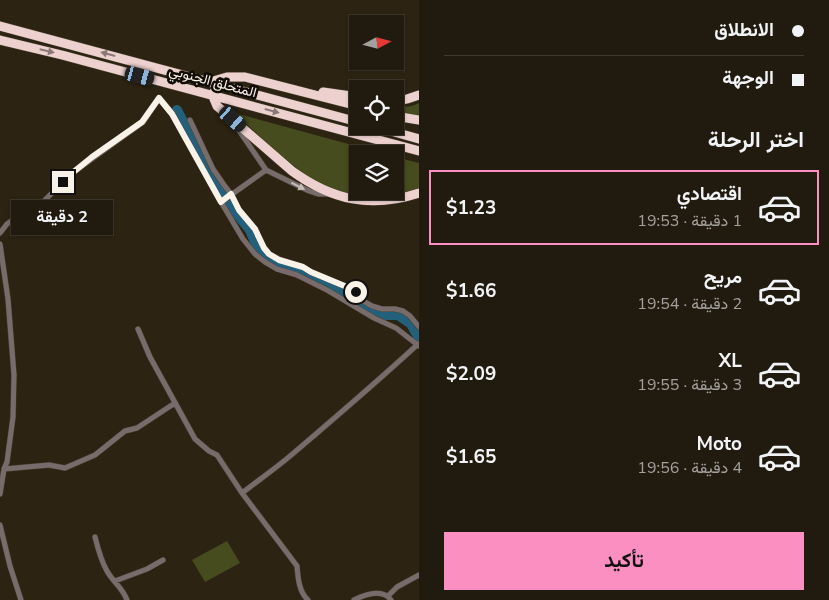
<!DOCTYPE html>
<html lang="ar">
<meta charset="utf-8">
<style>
:root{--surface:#211a0e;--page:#2d271c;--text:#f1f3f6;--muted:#a2a19e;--line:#3e382e;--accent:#fc8fc2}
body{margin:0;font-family:"Nunito Sans",Vazirmatn,sans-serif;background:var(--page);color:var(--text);direction:rtl;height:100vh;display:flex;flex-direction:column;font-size:19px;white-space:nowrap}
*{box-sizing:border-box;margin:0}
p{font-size:16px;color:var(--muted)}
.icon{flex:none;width:28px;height:28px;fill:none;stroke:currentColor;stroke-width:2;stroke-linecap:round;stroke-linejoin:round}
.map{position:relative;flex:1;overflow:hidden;direction:ltr}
.panel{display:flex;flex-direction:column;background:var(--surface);width:410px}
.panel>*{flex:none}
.guide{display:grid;align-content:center;height:110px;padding:0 25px;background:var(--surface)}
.needle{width:32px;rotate:83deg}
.controls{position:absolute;left:349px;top:15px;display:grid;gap:10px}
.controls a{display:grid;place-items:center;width:55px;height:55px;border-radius:0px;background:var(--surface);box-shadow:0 1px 4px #0004,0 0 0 1px var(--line);font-size:25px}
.end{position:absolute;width:22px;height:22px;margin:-11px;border:6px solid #f9f2e8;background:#111;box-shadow:0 0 0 2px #111}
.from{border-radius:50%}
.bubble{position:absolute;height:35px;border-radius:0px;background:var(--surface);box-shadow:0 1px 4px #0004,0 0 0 1px var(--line);font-size:16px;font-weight:700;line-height:35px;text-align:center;direction:rtl}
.car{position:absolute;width:15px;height:30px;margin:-15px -8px;border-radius:6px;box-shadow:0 0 4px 1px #0007;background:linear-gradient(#222 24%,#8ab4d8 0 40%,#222 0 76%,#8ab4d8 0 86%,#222 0)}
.guide b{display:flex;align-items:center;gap:18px;height:48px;font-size:19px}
.guide b+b{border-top:1px solid var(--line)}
.guide i{width:12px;height:12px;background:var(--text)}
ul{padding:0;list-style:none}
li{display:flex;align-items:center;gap:15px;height:75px;margin:0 10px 8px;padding:0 15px;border:2px solid transparent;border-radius:0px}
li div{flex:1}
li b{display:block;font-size:19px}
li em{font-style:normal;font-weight:700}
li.current{border-color:var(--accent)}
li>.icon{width:45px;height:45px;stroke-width:1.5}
h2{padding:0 25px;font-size:22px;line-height:60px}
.cta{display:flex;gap:10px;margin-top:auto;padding:10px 25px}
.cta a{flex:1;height:58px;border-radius:0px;background:var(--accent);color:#111;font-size:20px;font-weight:700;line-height:58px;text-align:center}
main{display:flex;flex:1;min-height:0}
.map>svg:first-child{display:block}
</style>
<main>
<section class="panel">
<div class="guide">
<b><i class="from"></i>الانطلاق</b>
<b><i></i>الوجهة</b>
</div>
<h2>اختر الرحلة</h2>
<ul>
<li class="current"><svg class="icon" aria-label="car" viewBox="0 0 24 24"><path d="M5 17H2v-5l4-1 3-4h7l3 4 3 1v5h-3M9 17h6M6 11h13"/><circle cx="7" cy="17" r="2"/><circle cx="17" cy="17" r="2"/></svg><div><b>اقتصادي</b><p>1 دقيقة · 19:53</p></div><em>$1.23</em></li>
<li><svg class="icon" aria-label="car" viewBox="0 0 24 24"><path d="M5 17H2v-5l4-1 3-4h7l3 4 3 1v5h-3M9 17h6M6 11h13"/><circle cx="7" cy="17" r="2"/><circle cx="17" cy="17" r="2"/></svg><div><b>مريح</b><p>2 دقيقة · 19:54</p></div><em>$1.66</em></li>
<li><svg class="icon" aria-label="car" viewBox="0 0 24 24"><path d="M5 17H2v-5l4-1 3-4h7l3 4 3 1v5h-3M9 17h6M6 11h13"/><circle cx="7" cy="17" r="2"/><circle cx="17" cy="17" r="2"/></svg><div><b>XL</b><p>3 دقيقة · 19:55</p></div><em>$2.09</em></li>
<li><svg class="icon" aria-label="car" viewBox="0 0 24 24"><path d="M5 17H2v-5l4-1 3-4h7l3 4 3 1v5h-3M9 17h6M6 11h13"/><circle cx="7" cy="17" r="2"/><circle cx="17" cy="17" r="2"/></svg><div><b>Moto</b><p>4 دقيقة · 19:56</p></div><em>$1.65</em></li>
</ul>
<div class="cta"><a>تأكيد</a></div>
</section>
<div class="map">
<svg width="419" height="600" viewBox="0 0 419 600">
<rect width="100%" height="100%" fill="#2c2312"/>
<!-- green -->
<path fill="#464c1d" d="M419,103V118L395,115V108L412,106Z
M235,113L385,154H358V191H395V157L419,163V188L403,193L380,197L352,195L335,190L307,176L273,149Z
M227,541L240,563L205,582L192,560Z"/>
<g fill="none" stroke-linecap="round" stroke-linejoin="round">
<!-- river -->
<path stroke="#23607b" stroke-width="10" d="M177,110L200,154L206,170L237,214L250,230L255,242L265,256L281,265L297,269L310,275L327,284L348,293L359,305L369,311L382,315H398L411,324L419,338"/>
<!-- street casing -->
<g stroke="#494030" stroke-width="6">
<path id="street" d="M190,120L213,169L224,185L231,194L239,210L255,229L264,248L269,254L279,259L303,267L311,272L347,287L356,292L365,302L372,306L382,309H395L403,311L410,316L419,327
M236,126L266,170L309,191L318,194H329
M221,202L266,170
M0,233L7,224L27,210L44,201L71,174L143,122L159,98L172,113L221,202L243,239L255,254L265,262L277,269L297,275L327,290L374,318L396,328L419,346
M0,244L8,299L14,375L13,417L7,462L4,469L0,494
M138,329L150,357L195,439L209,451L217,455L242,493L297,566C298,578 299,592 308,600
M4,469L49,465L65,468L95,455L125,431L137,428L175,403
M242,493C260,479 279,466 296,451C337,416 378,381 418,344
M0,525L10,566L21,600
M95,537C98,549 101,561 107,571C113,582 122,587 127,600
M115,581L147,569L163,560
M388,596L397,587L419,575
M354,600C366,594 382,588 391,600"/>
</g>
<!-- highway casing -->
<g stroke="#494030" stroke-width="10">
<path id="highway" d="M0,26L358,122
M0,40L62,55L419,151
M210,82L227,77H245L358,106
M214,92V99L217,106L292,171C332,200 371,209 419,193
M323,92L358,97
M395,102L407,99L419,95
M395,116L419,120
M373,126L419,139"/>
</g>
<!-- street -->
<use href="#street" stroke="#776c6b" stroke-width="5"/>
<!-- highway -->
<use href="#highway" stroke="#edd1ce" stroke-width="9"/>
</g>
<!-- one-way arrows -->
<defs><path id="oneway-solid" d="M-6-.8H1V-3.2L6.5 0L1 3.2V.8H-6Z" transform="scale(1.25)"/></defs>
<g fill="#8a7974">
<use href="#oneway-solid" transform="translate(47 51) rotate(13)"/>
<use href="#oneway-solid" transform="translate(108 54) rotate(-165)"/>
<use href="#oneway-solid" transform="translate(272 111) rotate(15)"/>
</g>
<use fill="#c5bcb6" href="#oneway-solid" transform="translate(298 186) rotate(27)"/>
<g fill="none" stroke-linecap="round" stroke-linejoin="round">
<!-- route -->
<path stroke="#f9f2e8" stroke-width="6" d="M63,182L71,174L92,157L142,122L159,98L172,114L221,202L231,194L239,210L255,229L264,248L269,254L279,260L303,267L311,272L347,287L356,292"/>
</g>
<g text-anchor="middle" stroke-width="5" stroke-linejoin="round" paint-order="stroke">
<!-- street labels -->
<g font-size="14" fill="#f9f2e8" stroke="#110d06">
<text transform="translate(213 81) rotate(15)" y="5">المتحلق الجنوبي</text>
</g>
</g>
</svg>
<div class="controls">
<a><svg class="needle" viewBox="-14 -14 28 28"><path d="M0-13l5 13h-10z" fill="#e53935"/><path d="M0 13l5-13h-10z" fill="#a2a19e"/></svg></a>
<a><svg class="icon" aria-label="locate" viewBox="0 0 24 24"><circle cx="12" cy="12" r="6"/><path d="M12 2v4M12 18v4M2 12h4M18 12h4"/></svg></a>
<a><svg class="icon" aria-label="layers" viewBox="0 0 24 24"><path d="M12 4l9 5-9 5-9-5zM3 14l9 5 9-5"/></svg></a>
</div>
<i class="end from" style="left:356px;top:292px"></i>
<i class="end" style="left:63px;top:182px"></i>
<div class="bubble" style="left:11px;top:200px;width:102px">2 دقيقة</div>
<i class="car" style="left:140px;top:76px;rotate:105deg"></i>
<i class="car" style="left:233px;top:119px;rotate:131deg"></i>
</div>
</main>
